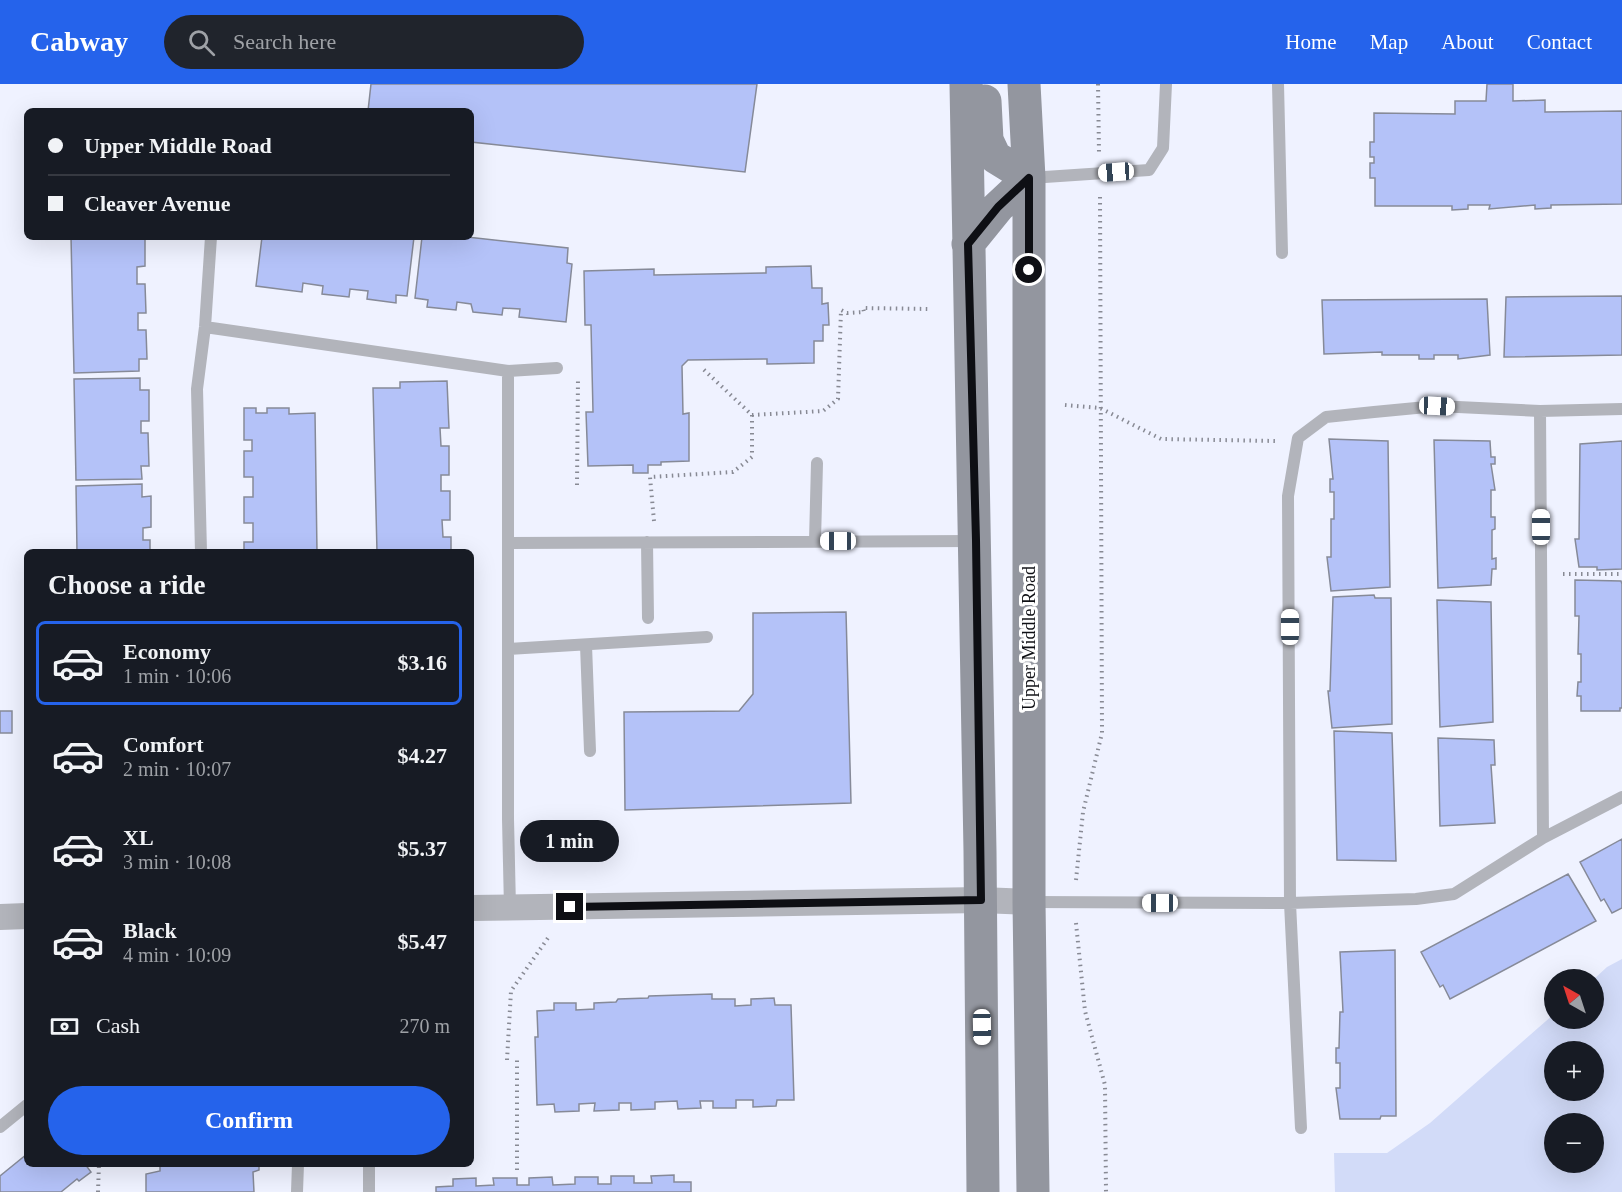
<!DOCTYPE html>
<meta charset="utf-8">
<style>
:root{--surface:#171b24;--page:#20242c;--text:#f1f3f6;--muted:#9ea1a6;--line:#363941;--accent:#2563eb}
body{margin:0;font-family:"Times New Roman",serif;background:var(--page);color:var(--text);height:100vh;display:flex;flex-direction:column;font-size:22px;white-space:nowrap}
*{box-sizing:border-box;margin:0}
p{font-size:20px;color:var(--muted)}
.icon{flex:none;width:33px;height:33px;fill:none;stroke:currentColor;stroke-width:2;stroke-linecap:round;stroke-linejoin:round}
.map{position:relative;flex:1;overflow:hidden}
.panel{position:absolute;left:24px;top:465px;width:450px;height:618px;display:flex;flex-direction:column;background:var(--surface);border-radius:9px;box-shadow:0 6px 24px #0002}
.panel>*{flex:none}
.hud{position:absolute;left:24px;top:24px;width:450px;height:132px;border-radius:9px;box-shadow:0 6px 24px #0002;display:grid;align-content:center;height:132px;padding:0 24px;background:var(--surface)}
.needle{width:39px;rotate:321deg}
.tools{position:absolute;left:1544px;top:885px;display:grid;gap:12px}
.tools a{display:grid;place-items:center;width:60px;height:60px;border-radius:50%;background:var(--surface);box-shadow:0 6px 24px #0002;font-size:30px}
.end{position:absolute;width:27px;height:27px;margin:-14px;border:8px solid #0e0f14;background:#fff;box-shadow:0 0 0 3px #fff}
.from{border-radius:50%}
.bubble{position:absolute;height:42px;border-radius:21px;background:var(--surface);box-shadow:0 6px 24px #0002;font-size:20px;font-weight:700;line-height:42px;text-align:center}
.car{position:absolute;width:18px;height:36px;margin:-18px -9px;border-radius:8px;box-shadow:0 0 4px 2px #0007;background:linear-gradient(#fff 24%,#345 0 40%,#fff 0 76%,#345 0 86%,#fff 0)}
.hud b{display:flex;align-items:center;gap:21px;height:57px;font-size:22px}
.hud b+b{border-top:2px solid var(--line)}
.hud i{width:15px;height:15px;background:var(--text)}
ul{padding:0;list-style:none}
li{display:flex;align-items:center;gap:18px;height:84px;margin:0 12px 9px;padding:0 12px;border:3px solid transparent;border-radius:9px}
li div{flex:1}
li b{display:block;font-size:22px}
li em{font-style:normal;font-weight:700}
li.selected{border-color:var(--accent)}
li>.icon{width:54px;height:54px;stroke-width:1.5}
h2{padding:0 24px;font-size:27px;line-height:72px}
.pay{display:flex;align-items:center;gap:15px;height:66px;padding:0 24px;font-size:22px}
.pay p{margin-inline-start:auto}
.cta{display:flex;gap:12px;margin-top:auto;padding:12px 24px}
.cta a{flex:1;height:69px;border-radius:36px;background:var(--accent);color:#fff;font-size:24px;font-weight:700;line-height:69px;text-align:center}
header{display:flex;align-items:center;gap:36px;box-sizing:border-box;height:84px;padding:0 30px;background:var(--accent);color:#fff}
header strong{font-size:28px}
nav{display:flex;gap:33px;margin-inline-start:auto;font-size:21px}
.search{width:420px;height:54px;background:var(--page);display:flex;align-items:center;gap:15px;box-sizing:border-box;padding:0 21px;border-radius:33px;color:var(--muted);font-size:22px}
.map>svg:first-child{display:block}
</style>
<header>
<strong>Cabway</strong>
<div class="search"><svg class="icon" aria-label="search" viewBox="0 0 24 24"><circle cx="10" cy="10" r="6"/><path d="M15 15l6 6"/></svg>Search here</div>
<nav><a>Home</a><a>Map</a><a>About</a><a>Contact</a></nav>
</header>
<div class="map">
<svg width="1622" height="1108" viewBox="0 0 1622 1108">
<rect width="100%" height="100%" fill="#eff2ff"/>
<!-- green -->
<path fill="#d2dbf8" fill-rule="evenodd" d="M1622,875V1108H1335L1334,1069H1387L1430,1039L1554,930V934H1593V896L1607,883ZM1554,968H1593V1006H1554ZM1554,1040H1593V1078H1554Z"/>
<!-- building -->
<path fill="#b4c2f8" stroke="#868a98" stroke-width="1.5" d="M371,0H757L745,88L471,58V27H368Z
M1487,0H1513V17L1545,16V28L1622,27V120L1551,121V124L1535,125V121L1489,125L1490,121H1468V125L1452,126V122H1375V94H1370V79H1374V73H1370V58H1374V29L1455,30V17H1486Z
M71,153H136V155H145V182L137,183V200H145L146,229H138V246H146L147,275H139V287L74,289Z
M262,153H414L407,212L396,211V219L367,215L368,207L350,205L349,213L322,210L323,202L303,199L302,208L256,202Z
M422,153H467L568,164L567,179L572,180L566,238L519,233L520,225L503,224L502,231L473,228L471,220L457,218L456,226L427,223L428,216L415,214Z
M811,182L812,204H822V220L828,219L829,241H823V257H814V279L767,280V275L688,276L682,282L683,330L689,329V377L661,378V381H648V389H633V381L588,382L586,328H593L591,241H585L584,187L654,185V191L766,189V183Z
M1622,212V271L1504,273L1506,213Z
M1487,215L1490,271L1458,275V271H1434V275H1419V271H1382V268L1324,270L1322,216Z
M140,294V306H149V337H141V349H148L149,382H141L142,395L76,396L74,295Z
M447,297L449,344H440L441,362H449V391H441V407H450V436H442L443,453H451V468H377L373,304H400V298Z
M244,324H256V329H267V324H289V330L315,329L317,468H244V458H253V439H244V413H253V393H244V367H252V356H244Z
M1329,355L1388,357L1390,503L1331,507L1327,473H1331V435H1334V408H1330V395H1333Z
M1434,356L1490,357L1491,373H1495V380H1491L1495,406H1491V433H1495V445L1492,446V475L1496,474V485H1492L1491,501L1438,504Z
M1622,357V485L1597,486V483H1579L1575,455H1579L1580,360Z
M142,400V413L151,412V443L143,444V456H150V468H77L76,402Z
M1575,496L1621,497L1622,500V624H1620V627H1581V612H1577L1578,598H1581V570H1578L1579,532H1575Z
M1374,511L1375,514H1391L1392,640L1332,644L1328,607H1330L1333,513Z
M1437,516L1491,518L1493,638L1440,643Z
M846,528L851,719L625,726L624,628L739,627L753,610V529Z
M0,627H12V649H0Z
M1334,647L1392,649L1396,777L1337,776Z
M1438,654L1494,656L1495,681H1491L1495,739L1440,742Z
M1622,755V824L1612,829L1604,815L1601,817L1580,778Z
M1568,790L1596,837L1450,915L1443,901L1440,903L1421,868Z
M1395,866L1396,1032H1381L1380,1035H1340L1336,1004H1340V979H1336V964H1339L1340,928H1343L1340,868Z
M712,910V915H735V922L751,921V915L774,914L775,921H791L794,1016H777L776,1022L753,1023V1016H736V1024H713V1017H700L701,1024L678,1025L677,1017L655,1018V1025L631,1026V1019H619V1026L594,1027L595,1019L579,1020V1027L555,1028L554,1020L537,1021L535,953H538L537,927L554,926V919H576V926L594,925V919L616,918L618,915L648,914L649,912Z
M27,1070V1080H85L91,1088L79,1097L77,1095L61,1108H0V1092Z
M160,1080H259V1086L253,1088L254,1108H146V1090L160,1087Z
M674,1091V1098H691V1108H436V1103L453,1102V1095L476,1094V1102L494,1101L493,1094H517V1101H529V1094L552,1093L553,1101L575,1100V1093H598V1100H611V1092H634V1099H652L651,1092Z"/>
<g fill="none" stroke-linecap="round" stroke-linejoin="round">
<!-- path -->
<path stroke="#888a94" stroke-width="4" stroke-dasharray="1.5 4.5" stroke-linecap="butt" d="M1098,0L1099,69
M1065,321L1100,324L1161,355L1276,357
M752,331L823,327L838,315L841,226L847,229L864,228L863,224L929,225
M577,401L578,294
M654,437L650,393L733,388L752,373V331L702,284
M1563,490H1622
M1076,796L1083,728L1102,649L1100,110
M1076,839L1085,927L1105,1001L1106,1108
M507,976L511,907L550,851
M517,1086V975
M98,1108L99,1080"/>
<!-- service -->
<path stroke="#b2b4bb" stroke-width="12" d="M1278,0L1282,169
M1030,94L1149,86L1163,64L1166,0
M205,243L508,287L557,284
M508,287V735L510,824
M1540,327L1543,754
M815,457L817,379
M647,458L648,534
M509,459L973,457
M201,468L197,305L205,243L211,153
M586,561L590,667
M508,565L707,553
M1029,818L1290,819L1416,815L1454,810L1543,754L1622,713
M0,1043L27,1021
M1301,1044L1290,819L1288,412L1298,354L1326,333L1374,328L1437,322L1540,327L1622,325
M297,1108L298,1080
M369,1108V1080"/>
<!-- minor -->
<path stroke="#b2b4bb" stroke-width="26" d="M471,824L981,816L1029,818
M0,833L27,832"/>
<!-- secondary -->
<path stroke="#93969f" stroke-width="33" d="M966,0L980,767L983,1108
M1024,0L1029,94V818L1033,1108
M968,160L998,123L1029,94L995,73L987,56L985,17"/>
</g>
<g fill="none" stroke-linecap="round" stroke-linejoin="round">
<!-- route -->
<path stroke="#0e0f14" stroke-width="8" d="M570,823L981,816L976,456L968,160L998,123L1029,94V186"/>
</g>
<g text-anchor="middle" stroke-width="6" stroke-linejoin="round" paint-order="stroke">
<!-- street labels -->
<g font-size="18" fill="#0e0f14" stroke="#fff">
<text transform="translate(1029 554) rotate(-90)" y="6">Upper Middle Road</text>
</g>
</g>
</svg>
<div class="tools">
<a><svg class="needle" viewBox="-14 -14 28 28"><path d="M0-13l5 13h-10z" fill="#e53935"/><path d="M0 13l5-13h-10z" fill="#9ea1a6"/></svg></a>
<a>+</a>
<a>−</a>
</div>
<i class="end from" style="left:1029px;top:186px"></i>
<i class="end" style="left:570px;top:823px"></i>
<div class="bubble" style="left:520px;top:736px;width:99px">1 min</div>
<i class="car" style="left:1116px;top:88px;rotate:266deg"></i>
<i class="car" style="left:1437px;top:322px;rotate:93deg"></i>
<i class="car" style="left:1541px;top:443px;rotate:0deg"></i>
<i class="car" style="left:838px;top:457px;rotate:270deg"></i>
<i class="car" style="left:1290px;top:543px;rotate:0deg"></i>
<i class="car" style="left:1160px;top:819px;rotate:270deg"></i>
<i class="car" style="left:982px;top:943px;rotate:179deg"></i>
<div class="hud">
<b><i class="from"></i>Upper Middle Road</b>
<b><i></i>Cleaver Avenue</b>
</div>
<section class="panel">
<h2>Choose a ride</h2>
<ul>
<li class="selected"><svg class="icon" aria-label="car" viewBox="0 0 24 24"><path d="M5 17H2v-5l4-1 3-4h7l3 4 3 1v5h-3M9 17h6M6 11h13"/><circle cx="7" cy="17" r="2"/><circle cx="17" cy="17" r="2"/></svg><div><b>Economy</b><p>1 min · 10:06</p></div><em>$3.16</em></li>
<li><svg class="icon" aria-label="car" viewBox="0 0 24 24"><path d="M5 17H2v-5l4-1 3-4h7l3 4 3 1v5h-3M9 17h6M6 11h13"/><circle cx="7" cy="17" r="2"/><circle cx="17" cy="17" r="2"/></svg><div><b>Comfort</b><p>2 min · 10:07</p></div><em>$4.27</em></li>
<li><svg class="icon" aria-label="car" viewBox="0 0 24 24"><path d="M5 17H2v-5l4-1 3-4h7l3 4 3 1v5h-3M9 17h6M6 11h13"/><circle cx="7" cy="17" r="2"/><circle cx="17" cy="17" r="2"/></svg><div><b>XL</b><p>3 min · 10:08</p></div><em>$5.37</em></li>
<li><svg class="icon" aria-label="car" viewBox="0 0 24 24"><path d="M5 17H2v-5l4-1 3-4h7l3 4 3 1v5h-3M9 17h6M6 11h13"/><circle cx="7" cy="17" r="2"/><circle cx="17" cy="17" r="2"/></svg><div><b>Black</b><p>4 min · 10:09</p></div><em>$5.47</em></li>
</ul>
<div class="pay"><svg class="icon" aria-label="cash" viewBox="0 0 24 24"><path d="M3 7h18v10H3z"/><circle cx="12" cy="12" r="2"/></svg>Cash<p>270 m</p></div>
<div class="cta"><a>Confirm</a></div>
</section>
</div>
